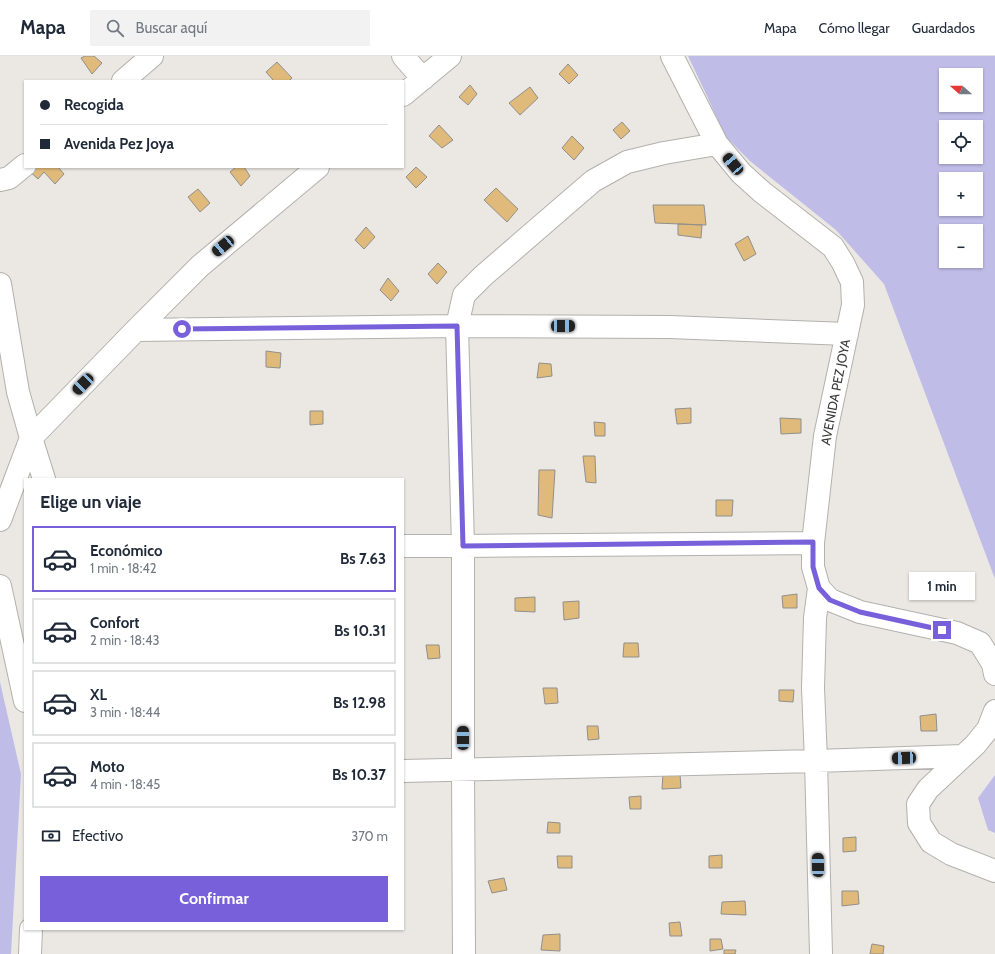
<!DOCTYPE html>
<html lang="es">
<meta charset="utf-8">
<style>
:root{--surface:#fff;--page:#f2f2f3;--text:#1f2937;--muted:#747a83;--line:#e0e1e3;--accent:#7760da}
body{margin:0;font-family:Cabin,sans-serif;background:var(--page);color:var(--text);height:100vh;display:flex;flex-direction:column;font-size:15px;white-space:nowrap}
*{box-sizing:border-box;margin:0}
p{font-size:13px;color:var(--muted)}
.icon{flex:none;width:22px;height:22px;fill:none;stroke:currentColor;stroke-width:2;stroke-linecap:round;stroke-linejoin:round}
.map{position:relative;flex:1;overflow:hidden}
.drawer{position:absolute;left:24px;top:422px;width:380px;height:452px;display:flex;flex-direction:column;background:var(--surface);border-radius:0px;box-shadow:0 1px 3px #0004}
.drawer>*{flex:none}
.guide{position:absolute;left:24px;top:24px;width:380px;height:88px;border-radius:0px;box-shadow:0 1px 3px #0004;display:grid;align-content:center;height:88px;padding:0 16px;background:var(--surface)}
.needle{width:26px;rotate:291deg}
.controls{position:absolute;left:939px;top:12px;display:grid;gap:8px}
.controls a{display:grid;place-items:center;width:44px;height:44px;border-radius:0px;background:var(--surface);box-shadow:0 1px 3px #0004;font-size:20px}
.end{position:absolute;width:18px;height:18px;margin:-9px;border:5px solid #7760da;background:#fff;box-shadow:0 0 0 2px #fff}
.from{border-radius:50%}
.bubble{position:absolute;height:28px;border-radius:0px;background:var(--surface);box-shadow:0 1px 3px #0004;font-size:13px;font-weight:700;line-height:28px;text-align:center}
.car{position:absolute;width:12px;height:24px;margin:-12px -6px;border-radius:5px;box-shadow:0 0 3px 1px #0007;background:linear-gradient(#222 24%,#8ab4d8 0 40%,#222 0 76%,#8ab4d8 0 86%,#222 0)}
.guide b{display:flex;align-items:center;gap:14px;height:38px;font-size:15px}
.guide b+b{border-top:1px solid var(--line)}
.guide i{width:10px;height:10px;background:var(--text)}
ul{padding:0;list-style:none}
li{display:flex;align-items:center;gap:12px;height:66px;margin:0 8px 6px;padding:0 8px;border:2px solid var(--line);border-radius:0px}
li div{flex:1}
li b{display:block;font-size:15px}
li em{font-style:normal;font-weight:700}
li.active{border-color:var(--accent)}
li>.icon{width:36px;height:36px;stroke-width:1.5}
h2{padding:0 16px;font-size:18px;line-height:48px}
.pay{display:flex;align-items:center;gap:10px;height:44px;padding:0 16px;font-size:15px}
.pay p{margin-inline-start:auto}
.primary-button{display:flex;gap:8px;margin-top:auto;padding:8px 16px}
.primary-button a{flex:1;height:46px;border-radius:0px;background:var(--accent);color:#fff;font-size:16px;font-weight:700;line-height:46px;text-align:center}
header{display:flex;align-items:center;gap:24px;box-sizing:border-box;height:56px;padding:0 20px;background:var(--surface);border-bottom:1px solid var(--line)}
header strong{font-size:19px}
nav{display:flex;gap:22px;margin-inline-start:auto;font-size:14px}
.search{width:280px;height:36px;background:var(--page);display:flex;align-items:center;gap:10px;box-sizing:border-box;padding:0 14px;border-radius:0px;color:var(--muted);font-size:15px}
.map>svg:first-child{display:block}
</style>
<header>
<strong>Mapa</strong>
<div class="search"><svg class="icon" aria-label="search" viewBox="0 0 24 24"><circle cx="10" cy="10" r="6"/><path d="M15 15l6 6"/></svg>Buscar aquí</div>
<nav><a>Mapa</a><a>Cómo llegar</a><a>Guardados</a></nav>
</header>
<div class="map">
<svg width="995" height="898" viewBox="0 0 995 898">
<rect width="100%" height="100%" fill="#ebe8e4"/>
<!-- green -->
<path fill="#bfbce7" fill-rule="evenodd" d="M688,0H995V523L884,228L836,174L750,105L725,80L707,40ZM946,19H976V49H946ZM946,71H976V101H946ZM946,123H976V153H946ZM946,175H976V205H946Z
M0,626L21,718L11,898H0Z
M995,719V777L988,774L978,742Z"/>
<!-- building -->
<path fill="#dfba7b" stroke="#918f8b" d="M85,0H94L102,7L92,18L81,2Z
M277,6L292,22L289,25H274L266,16Z
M568,8L578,19L569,28L559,18Z
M470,29L477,38L468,49L459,41Z
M530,31L538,42L520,59L509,47Z
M622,66L630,75L621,83L613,74Z
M439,69L453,84L442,92L429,80Z
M572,80L584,92L574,104L562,92Z
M30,111H58L64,118L55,128L44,116L38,123L28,114Z
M236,111H244L250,120L241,130L230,116Z
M416,111L427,121L416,132L406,121Z
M496,132L518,153L507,166L484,144Z
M198,133L210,147L200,156L188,141Z
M653,149H704L706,169L655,167Z
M678,168L702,169L701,182L678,179Z
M366,171L375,181L364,193L355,184Z
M748,180L756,198L744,205L735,188Z
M438,207L447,216L437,228L428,218Z
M388,222L399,235L391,245L380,234Z
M266,295L281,297L280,312L266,311Z
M539,307L551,308L552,320L537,322Z
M691,352V367L677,368L675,353Z
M310,355H323V368L310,369Z
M780,362L801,363V377L781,378Z
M594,366L605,367V380H595Z
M583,400H595L596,427L586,426Z
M539,414H555L552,462L538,459Z
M716,444H733L732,460H716Z
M797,538V552H783L782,540Z
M535,541V556L515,555V542Z
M579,545V562L564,564L563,546Z
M624,587H638L639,601H623Z
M426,589H439L440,602L428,603Z
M543,632H557L558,647L545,648Z
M779,634H794L793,646L779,645Z
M936,658L937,675H921L920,660Z
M587,670H598L599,683L588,684Z
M663,718H680L681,732L662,733Z
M641,740V753H630L629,741Z
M548,766L560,767V777H547Z
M856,781V795L843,796V782Z
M722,799V812H709V800Z
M557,800H572V812H558Z
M504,822L507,834L492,837L488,825Z
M842,835H858L859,848L842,850Z
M745,845L746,859L721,858L722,846Z
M680,866L682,880H670L669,867Z
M560,878V895L541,894L543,879Z
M710,883H721L723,893L710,895Z
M872,888L884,890L883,898H870Z
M724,894H736L735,898H724Z"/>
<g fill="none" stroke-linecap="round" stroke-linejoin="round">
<!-- minor casing -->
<g stroke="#b3b1ad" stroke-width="24">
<path id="minor" d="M403,0L423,23
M672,0L717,88L741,117L762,136L833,191L843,207L852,226L853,249L825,380L813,487V511L819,532L830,544L860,556L957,577L980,587L993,608L995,618
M123,25L152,0
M403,39L450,0
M0,124L9,122L25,109
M0,228L18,336L31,382L136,274L200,210L318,111
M136,274L457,270L670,271L847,278
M31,382L44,423
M0,464L31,382
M403,490H463L813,487
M0,530L25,645
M819,532L815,562L813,632L816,705L821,898
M995,655L988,673L975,689L928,733L918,748L919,767L931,786L951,798L995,815
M403,715L816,705L963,700
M30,898L31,873
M464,898L463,714V490L457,270L464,239L483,220L593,125L627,106L664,97L717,88"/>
</g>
<!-- minor -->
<use href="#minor" stroke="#fff" stroke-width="22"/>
</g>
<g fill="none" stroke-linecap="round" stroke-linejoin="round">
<!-- route -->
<path stroke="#7760da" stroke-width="5" d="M182,273L457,270L463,490L813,486V511L819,532L830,544L860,556L942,574"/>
</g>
<g text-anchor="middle" stroke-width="3.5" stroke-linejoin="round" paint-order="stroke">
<!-- street labels -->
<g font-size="13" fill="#3c3b3a" stroke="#fff">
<text transform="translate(835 336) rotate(-79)" y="5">AVENIDA PEZ JOYA</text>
</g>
</g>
</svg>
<div class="controls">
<a><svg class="needle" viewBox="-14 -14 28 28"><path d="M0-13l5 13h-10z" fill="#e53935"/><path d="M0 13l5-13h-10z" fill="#747a83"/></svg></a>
<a><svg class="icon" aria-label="locate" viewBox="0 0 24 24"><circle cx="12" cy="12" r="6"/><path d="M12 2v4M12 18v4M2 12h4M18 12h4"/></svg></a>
<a>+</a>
<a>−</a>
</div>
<i class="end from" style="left:182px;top:273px"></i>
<i class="end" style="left:942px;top:574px"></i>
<div class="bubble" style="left:909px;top:516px;width:66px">1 min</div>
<i class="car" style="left:733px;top:108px;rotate:320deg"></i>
<i class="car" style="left:223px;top:190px;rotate:230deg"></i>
<i class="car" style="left:563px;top:270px;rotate:90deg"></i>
<i class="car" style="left:83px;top:328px;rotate:224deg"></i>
<i class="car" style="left:463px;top:682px;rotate:0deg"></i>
<i class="car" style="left:904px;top:702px;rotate:268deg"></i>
<i class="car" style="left:818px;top:809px;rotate:359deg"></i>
<div class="guide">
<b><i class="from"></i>Recogida</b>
<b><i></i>Avenida Pez Joya</b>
</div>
<section class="drawer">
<h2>Elige un viaje</h2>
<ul>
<li class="active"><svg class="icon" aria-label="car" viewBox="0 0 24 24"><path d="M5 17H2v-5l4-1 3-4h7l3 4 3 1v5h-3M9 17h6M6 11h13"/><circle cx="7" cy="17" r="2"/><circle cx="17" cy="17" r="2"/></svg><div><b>Económico</b><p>1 min · 18:42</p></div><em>Bs 7.63</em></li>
<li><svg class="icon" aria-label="car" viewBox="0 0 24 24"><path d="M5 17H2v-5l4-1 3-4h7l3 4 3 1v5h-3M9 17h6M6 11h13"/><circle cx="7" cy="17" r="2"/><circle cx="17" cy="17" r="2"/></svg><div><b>Confort</b><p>2 min · 18:43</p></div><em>Bs 10.31</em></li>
<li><svg class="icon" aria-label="car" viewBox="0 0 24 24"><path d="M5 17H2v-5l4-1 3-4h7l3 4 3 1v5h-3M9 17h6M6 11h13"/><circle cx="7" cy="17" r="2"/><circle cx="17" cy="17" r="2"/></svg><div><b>XL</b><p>3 min · 18:44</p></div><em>Bs 12.98</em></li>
<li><svg class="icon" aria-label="car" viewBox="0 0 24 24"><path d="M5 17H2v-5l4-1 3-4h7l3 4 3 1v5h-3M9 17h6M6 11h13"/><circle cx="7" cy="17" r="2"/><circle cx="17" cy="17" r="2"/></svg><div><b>Moto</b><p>4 min · 18:45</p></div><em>Bs 10.37</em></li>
</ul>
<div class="pay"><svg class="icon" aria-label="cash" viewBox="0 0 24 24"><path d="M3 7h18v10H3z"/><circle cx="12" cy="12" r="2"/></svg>Efectivo<p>370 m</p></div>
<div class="primary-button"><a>Confirmar</a></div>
</section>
</div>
